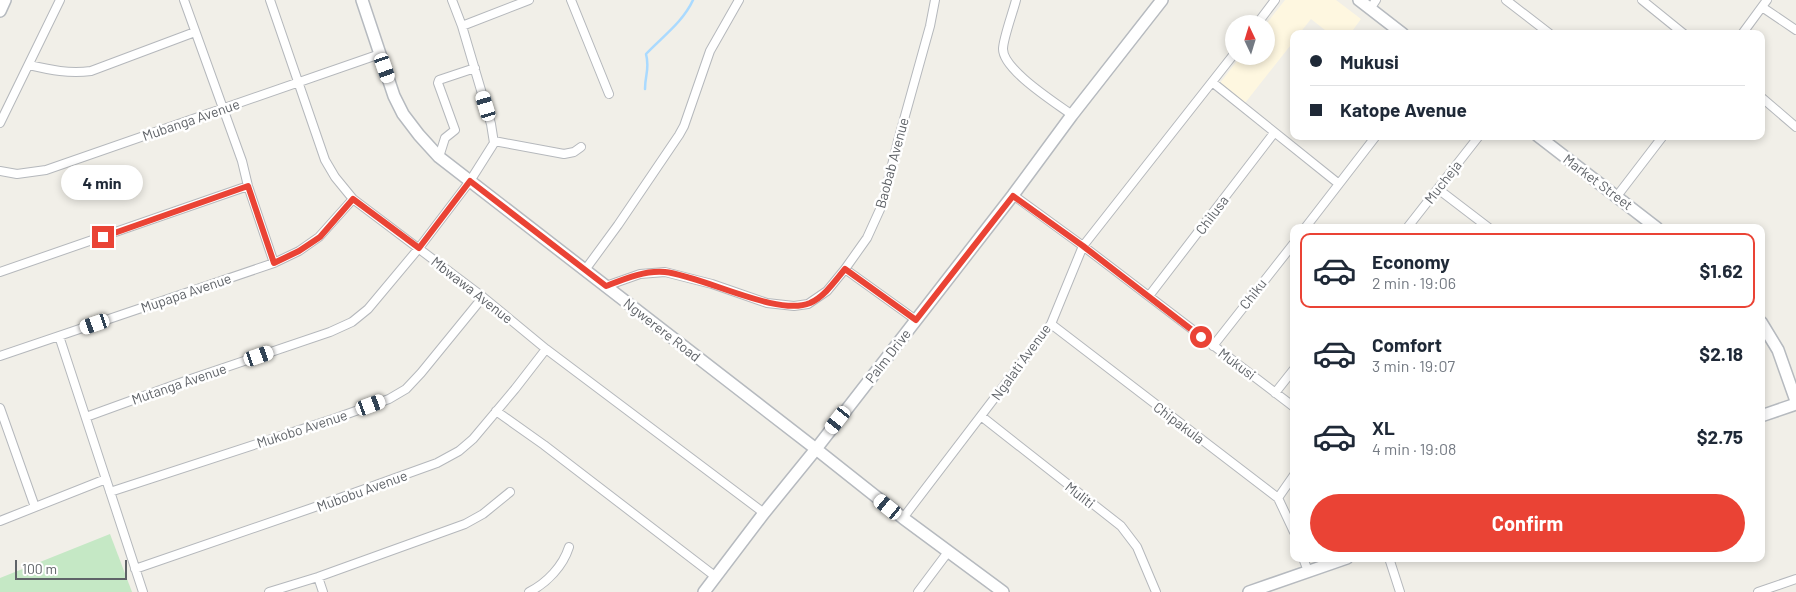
<!DOCTYPE html>
<meta charset="utf-8">
<style>
:root{--surface:#fff;--page:#f6f6f7;--text:#1f2937;--muted:#747a83;--line:#e0e1e3;--accent:#ea4335}
body{margin:0;font-family:Barlow,sans-serif;background:var(--page);color:var(--text);height:100vh;display:flex;flex-direction:column;font-size:19px;white-space:nowrap}
*{box-sizing:border-box;margin:0}
p{font-size:16px;color:var(--muted)}
.icon{flex:none;width:28px;height:28px;fill:none;stroke:currentColor;stroke-width:2;stroke-linecap:round;stroke-linejoin:round}
.map{position:relative;flex:1;overflow:hidden}
.panel{position:absolute;left:1290px;top:224px;width:475px;height:338px;display:flex;flex-direction:column;background:var(--surface);border-radius:10px;box-shadow:0 2px 8px #0003}
.panel>*{flex:none}
.banner{position:absolute;left:1290px;top:30px;width:475px;height:110px;border-radius:10px;box-shadow:0 2px 8px #0003;display:grid;align-content:center;height:110px;padding:0 20px;background:var(--surface)}
.needle{width:32px;rotate:356deg}
.controls{position:absolute;left:1225px;top:15px;display:grid;gap:10px}
.controls a{display:grid;place-items:center;width:50px;height:50px;border-radius:50%;background:var(--surface);box-shadow:0 2px 8px #0003;font-size:25px}
.scale{position:absolute;left:15px;bottom:12px;width:112px;box-sizing:border-box;padding-left:5px;border:2px solid #5f6368;border-top:0;font-size:14px;line-height:18px;white-space:nowrap;color:#5f6368;-webkit-text-stroke:4px #fff;paint-order:stroke}
.end{position:absolute;width:22px;height:22px;margin:-11px;border:6px solid #ea4335;background:#fff;box-shadow:0 0 0 2px #fff}
.from{border-radius:50%}
.bubble{position:absolute;height:35px;border-radius:18px;background:var(--surface);box-shadow:0 2px 8px #0003;font-size:16px;font-weight:700;line-height:35px;text-align:center}
.car{position:absolute;width:15px;height:30px;margin:-15px -8px;border-radius:6px;box-shadow:0 0 4px 1px #0007;background:linear-gradient(#fff 24%,#345 0 40%,#fff 0 76%,#345 0 86%,#fff 0)}
.banner b{display:flex;align-items:center;gap:18px;height:48px;font-size:19px}
.banner b+b{border-top:1px solid var(--line)}
.banner i{width:12px;height:12px;background:var(--text)}
ul{padding:9px 0 0;list-style:none}
li{display:flex;align-items:center;gap:15px;height:75px;margin:0 10px 8px;padding:0 10px;border:2px solid transparent;border-radius:10px}
li div{flex:1}
li b{display:block;font-size:19px}
li em{font-style:normal;font-weight:700}
li.current{border-color:var(--accent)}
li>.icon{width:45px;height:45px;stroke-width:1.5}
.action{display:flex;gap:10px;margin-top:auto;padding:10px 20px}
.action a{flex:1;height:58px;border-radius:30px;background:var(--accent);color:#fff;font-size:20px;font-weight:700;line-height:58px;text-align:center}
.map>svg:first-child{display:block}
</style>
<div class="map">
<svg width="1796" height="592" viewBox="0 0 1796 592">
<rect width="100%" height="100%" fill="#f1efe8"/>
<!-- commercial -->
<path fill="#fef7e0" d="M1285,0H1336L1361,19L1350,34H1330L1311,19L1299,34H1294V41L1245,103L1220,83L1241,56H1266V24Z"/>
<!-- green -->
<path fill="#c5e8c5" d="M110,534L132,592H0V578Z"/>
<g fill="none" stroke-linecap="round" stroke-linejoin="round">
<!-- stream -->
<path stroke="#aadaff" stroke-width="2.5" d="M645,89C645,74 650,69 646,54C662,37 683,22 693,0"/>
<!-- street casing -->
<g stroke="#b5b8bc" stroke-width="10">
<path id="street" d="M184,0L242,161L248,186L274,263
M270,0L325,160L335,177L353,199L483,297L546,349L764,513
M571,0L609,94
M1016,0C1013,12 1003,39 1003,49C1003,70 1056,103 1072,115
M1506,0L1550,34
M1642,0L1684,34
M1762,7L1796,30
M1370,9L1376,0
M1257,24L1275,0
M462,26L529,0
M1742,34L1767,0
M29,65C51,70 69,74 91,71L195,32
M1212,82L1339,184
M1761,97L1796,127
M0,123L60,0
M494,141L564,154L574,152L581,147
M439,157L445,138L455,130L438,83L439,80L475,68
M0,171L17,174L46,170L380,54
M1438,189L1489,228
M1013,195L1083,246L1294,407
M1617,196L1663,136
M1305,228L1376,136
M1407,228L1479,136
M845,269L916,320
M585,270L618,225L679,135L684,126L710,51L739,0
M0,272L248,186
M606,286L640,274L665,272L712,284L767,303L794,306L808,304L827,291L845,269L867,238L882,205L898,141L930,26L935,0
M1149,296L1274,133
M1051,324L1278,498L1294,532
M59,336L143,592
M1213,346L1294,243
M0,356L274,263L299,251L319,237L353,199
M1275,393L1294,369
M0,408L35,507
M496,411L544,445L716,577
M981,416L1121,526L1137,547L1156,592
M86,417L188,380L330,332L352,322L368,309L419,248L470,181L494,143L491,124L462,26L452,0
M110,492L336,418L389,399L406,389L421,373L483,297
M1278,498L1294,475
M903,518L1051,324L1083,246L1234,54
M0,521L106,479
M1303,558L1308,571
M1389,558L1400,592
M135,569L312,508L437,463L459,451L473,439L515,389L546,349
M318,577L323,592
M269,592L318,577L465,524L483,514L510,492
M529,592C547,583 563,566 569,547
M918,592L948,552
M1758,592L1796,579"/>
</g>
<!-- secondary casing -->
<g stroke="#b6babf" stroke-width="14">
<path id="secondary" d="M362,0L394,96L403,114L419,135L439,157L816,449L903,518L1003,592
M1359,0L1403,34
M0,11L5,0
M1538,136L1657,228
M1761,322L1778,350L1796,401
M1761,416L1796,404
M704,592L764,513L816,449L1013,195L1072,115L1162,0
M1249,592L1347,558"/>
</g>
<!-- street -->
<use href="#street" stroke="#fff" stroke-width="8"/>
<!-- secondary -->
<use href="#secondary" stroke="#fff" stroke-width="11"/>
</g>
<g fill="none" stroke-linecap="round" stroke-linejoin="round">
<!-- route -->
<path stroke="#ea4335" stroke-width="6" d="M103,237L248,186L274,263L299,251L320,237L353,199L419,248L470,181L606,286C624,279 645,270 665,272C703,276 777,317 810,303C825,296 835,281 845,269L916,320L1013,196L1083,246L1201,337"/>
</g>
<g text-anchor="middle" stroke-width="5" stroke-linejoin="round" paint-order="stroke">
<!-- street labels -->
<g font-size="14" fill="#5f6368" stroke="#fff">
<text transform="translate(191 120) rotate(-19)" y="5">Mubanga Avenue</text>
<text transform="translate(892 163) rotate(-75)" y="5">Baobab Avenue</text>
<text transform="translate(1443 182) rotate(-52)" y="5">Mucheja</text>
<text transform="translate(1598 182) rotate(37)" y="5">Market Street</text>
<text transform="translate(1212 215) rotate(-53)" y="5">Chilusa</text>
<text transform="translate(472 290) rotate(38)" y="5">Mbwawa Avenue</text>
<text transform="translate(186 293) rotate(-19)" y="5">Mupapa Avenue</text>
<text transform="translate(1253 294) rotate(-52)" y="5">Chiku</text>
<text transform="translate(662 330) rotate(38)" y="5">Ngwerere Road</text>
<text transform="translate(888 356) rotate(-52)" y="5">Palm Drive</text>
<text transform="translate(1021 362) rotate(-54)" y="5">Ngalati Avenue</text>
<text transform="translate(1237 364) rotate(37)" y="5">Mukusi</text>
<text transform="translate(179 384) rotate(-19)" y="5">Mutanga Avenue</text>
<text transform="translate(1179 423) rotate(37)" y="5">Chipakula</text>
<text transform="translate(302 429) rotate(-18)" y="5">Mukobo Avenue</text>
<text transform="translate(362 491) rotate(-20)" y="5">Mubobu Avenue</text>
<text transform="translate(1080 495) rotate(38)" y="5">Muliti</text>
</g>
</g>
</svg>
<div class="controls">
<a><svg class="needle" viewBox="-14 -14 28 28"><path d="M0-13l5 13h-10z" fill="#e53935"/><path d="M0 13l5-13h-10z" fill="#747a83"/></svg></a>
</div>
<div class="scale">100 m</div>
<i class="end from" style="left:1201px;top:337px"></i>
<i class="end" style="left:103px;top:237px"></i>
<div class="bubble" style="left:61px;top:165px;width:82px">4 min</div>
<i class="car" style="left:385px;top:68px;rotate:161deg"></i>
<i class="car" style="left:486px;top:106px;rotate:343deg"></i>
<i class="car" style="left:95px;top:324px;rotate:251deg"></i>
<i class="car" style="left:259px;top:356px;rotate:71deg"></i>
<i class="car" style="left:371px;top:405px;rotate:70deg"></i>
<i class="car" style="left:838px;top:420px;rotate:218deg"></i>
<i class="car" style="left:888px;top:507px;rotate:309deg"></i>
<div class="banner">
<b><i class="from"></i>Mukusi</b>
<b><i></i>Katope Avenue</b>
</div>
<section class="panel">
<ul>
<li class="current"><svg class="icon" aria-label="car" viewBox="0 0 24 24"><path d="M5 17H2v-5l4-1 3-4h7l3 4 3 1v5h-3M9 17h6M6 11h13"/><circle cx="7" cy="17" r="2"/><circle cx="17" cy="17" r="2"/></svg><div><b>Economy</b><p>2 min · 19:06</p></div><em>$1.62</em></li>
<li><svg class="icon" aria-label="car" viewBox="0 0 24 24"><path d="M5 17H2v-5l4-1 3-4h7l3 4 3 1v5h-3M9 17h6M6 11h13"/><circle cx="7" cy="17" r="2"/><circle cx="17" cy="17" r="2"/></svg><div><b>Comfort</b><p>3 min · 19:07</p></div><em>$2.18</em></li>
<li><svg class="icon" aria-label="car" viewBox="0 0 24 24"><path d="M5 17H2v-5l4-1 3-4h7l3 4 3 1v5h-3M9 17h6M6 11h13"/><circle cx="7" cy="17" r="2"/><circle cx="17" cy="17" r="2"/></svg><div><b>XL</b><p>4 min · 19:08</p></div><em>$2.75</em></li>
</ul>
<div class="action"><a>Confirm</a></div>
</section>
</div>
